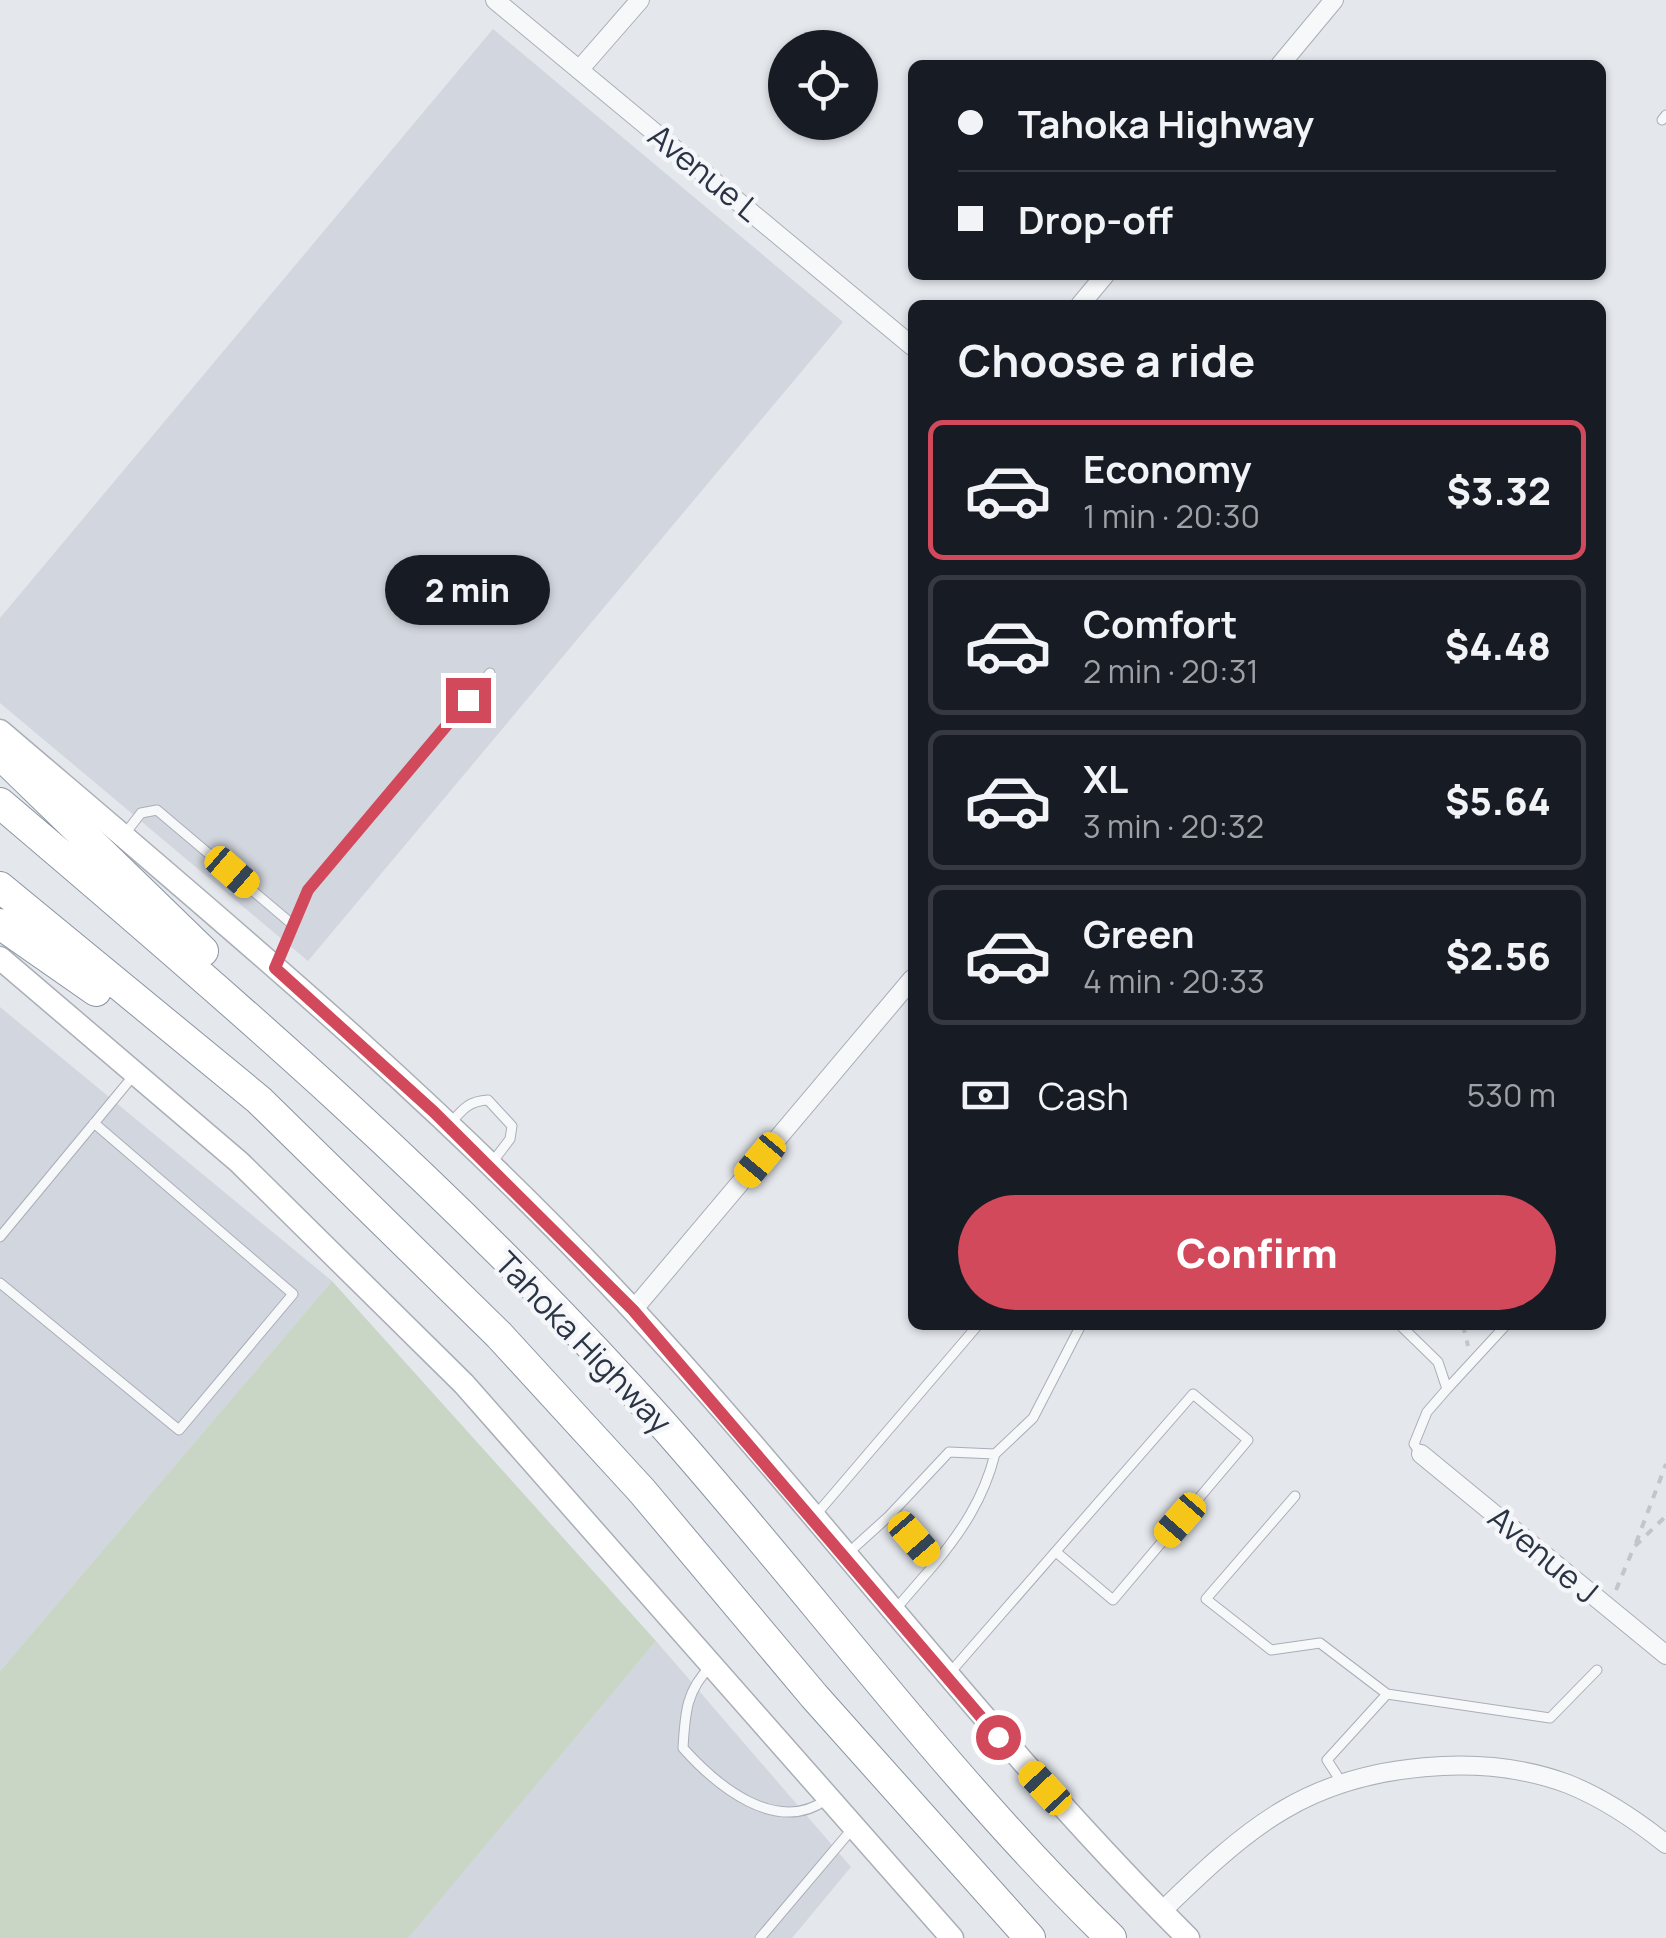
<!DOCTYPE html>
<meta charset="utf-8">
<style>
:root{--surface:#171b24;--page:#242831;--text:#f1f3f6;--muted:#9ea1a6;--line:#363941;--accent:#d1495b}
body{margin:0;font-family:Manrope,sans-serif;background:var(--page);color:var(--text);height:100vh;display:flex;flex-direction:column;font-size:38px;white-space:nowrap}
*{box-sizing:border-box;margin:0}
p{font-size:32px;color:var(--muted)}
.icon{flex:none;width:55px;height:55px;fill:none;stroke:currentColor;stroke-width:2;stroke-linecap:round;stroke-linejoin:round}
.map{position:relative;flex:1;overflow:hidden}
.sheet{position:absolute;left:908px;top:300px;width:698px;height:1030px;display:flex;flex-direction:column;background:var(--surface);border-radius:15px;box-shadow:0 2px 8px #0004}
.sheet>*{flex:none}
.banner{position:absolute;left:908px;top:60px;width:698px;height:220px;border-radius:15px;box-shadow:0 2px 8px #0004;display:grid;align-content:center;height:220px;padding:0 50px;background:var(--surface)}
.controls{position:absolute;left:768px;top:30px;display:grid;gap:20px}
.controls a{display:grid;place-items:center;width:110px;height:110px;border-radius:50%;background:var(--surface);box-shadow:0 2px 8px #0004;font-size:50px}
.end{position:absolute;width:45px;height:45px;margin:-22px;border:12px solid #d1495b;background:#fff;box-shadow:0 0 0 5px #fff}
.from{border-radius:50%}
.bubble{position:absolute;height:70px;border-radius:35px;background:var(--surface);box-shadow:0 2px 8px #0004;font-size:32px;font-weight:800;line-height:70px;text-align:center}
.car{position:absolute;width:30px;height:60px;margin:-30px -15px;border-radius:12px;box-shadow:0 0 8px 2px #0007;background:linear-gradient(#f5c518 24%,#345 0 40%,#f5c518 0 76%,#345 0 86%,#f5c518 0)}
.banner b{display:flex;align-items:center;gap:35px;height:95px;font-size:38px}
.banner b+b{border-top:2px solid var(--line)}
.banner i{width:25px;height:25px;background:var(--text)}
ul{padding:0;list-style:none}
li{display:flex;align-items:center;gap:30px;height:140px;margin:0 20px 15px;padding:0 30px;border:5px solid var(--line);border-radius:15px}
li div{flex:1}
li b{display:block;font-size:38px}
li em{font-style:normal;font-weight:800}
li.on{border-color:var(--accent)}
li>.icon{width:90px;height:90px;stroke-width:1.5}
h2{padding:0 50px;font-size:45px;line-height:120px}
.pay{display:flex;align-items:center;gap:25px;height:110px;padding:0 50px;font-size:38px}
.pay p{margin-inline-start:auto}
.cta{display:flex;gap:20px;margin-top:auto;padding:20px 50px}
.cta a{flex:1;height:115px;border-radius:60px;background:var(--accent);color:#fff;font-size:40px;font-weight:800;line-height:115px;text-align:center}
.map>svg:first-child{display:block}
</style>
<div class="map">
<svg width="1666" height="1938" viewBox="0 0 1666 1938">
<rect width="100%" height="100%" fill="#e4e7ec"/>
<!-- built -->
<path fill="#d2d6de" d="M493,29L843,322L308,961L0,703V618Z
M0,1007L332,1281L0,1671Z
M656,1641L851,1867L792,1938H407Z"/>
<!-- green -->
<path fill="#c9d6c5" d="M332,1281L656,1641L408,1938H0V1671Z"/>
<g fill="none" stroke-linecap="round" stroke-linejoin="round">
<!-- service casing -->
<g stroke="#a9aeb7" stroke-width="11">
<path id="service" d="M1662,120L1666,115
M124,835L141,813L157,810L292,924
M276,965L308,890L490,673
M449,1125C462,1110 468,1101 488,1100L512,1126L510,1139L491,1164
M0,1237L134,1075
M0,1283L179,1430L293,1294L94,1123
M1400,1325L1438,1362L1447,1389L1427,1412L1414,1444L1421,1454
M1447,1389L1506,1325
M1295,1496L1206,1599L1271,1650L1320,1643L1387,1694
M889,1516L949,1452L995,1454L1033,1418L1081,1325
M814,1517L978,1325
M846,1555L889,1516L931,1558L932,1567L894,1611
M932,1567C961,1533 984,1498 995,1454
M711,1666C686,1690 685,1714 683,1748C717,1786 777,1836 827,1799
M948,1675L1193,1394L1248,1440L1113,1600L1056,1552
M1342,1783L1327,1760L1387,1694L1550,1718L1597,1670
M760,1938L853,1828"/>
</g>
<!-- minor casing -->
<g stroke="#a9aeb7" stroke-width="20">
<path id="minor" d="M495,0L912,346
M1280,65L1334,0
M579,70L640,0
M1080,305L1105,275
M633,1310L912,979
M1421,1454L1666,1655
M1161,1912C1198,1876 1240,1835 1285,1809C1363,1763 1483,1752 1568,1784C1603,1798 1636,1820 1666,1844"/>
</g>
<!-- secondary casing -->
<g stroke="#a9aeb7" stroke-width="25">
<path id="secondary" d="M0,731C218,917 440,1101 635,1312C824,1517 990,1741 1188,1938
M0,958L239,1162L464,1384L952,1938"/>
</g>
<!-- motorway casing -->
<g stroke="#8b94a3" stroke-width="32">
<path id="motorway" d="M0,754L203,951
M0,803C229,997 458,1195 659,1420C811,1591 947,1778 1111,1938
M0,887L259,1100L499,1335L642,1491L814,1696L1030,1938
M0,924L96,991"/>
</g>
<!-- path -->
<path stroke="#c2c5cb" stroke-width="4" stroke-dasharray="8 8" stroke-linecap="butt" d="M1463,1325L1468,1346
M1636,1543L1666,1464
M1616,1590L1634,1547L1666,1516"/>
<!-- service -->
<use href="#service" stroke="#f7f8fa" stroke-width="9"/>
<!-- minor -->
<use href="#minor" stroke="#f7f8fa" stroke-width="18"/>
<!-- secondary -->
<use href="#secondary" stroke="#fff" stroke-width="22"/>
<!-- motorway -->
<use href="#motorway" stroke="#fff" stroke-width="30"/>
</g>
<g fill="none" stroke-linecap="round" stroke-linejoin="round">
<!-- route -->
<path stroke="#d1495b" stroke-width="12" d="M468,700L308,890L275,968L434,1112L633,1310L998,1737"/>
</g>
<g text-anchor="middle" stroke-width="9" stroke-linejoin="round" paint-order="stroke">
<!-- street labels -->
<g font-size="32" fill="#2b3445" stroke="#f4f6f9">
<text transform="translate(704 173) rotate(39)" y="11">Avenue L</text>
<text transform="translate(583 1343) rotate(46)" y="11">Tahoka Highway</text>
<text transform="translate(1543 1555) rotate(40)" y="11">Avenue J</text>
</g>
</g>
</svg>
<div class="controls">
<a><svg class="icon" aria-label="locate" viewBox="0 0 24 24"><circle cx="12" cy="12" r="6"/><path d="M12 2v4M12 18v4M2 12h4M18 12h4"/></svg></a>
</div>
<i class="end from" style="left:998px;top:1737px"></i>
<i class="end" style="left:468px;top:700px"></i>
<div class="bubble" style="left:385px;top:555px;width:165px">2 min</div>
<i class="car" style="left:232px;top:872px;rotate:131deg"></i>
<i class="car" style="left:760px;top:1160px;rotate:220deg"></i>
<i class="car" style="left:1180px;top:1520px;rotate:221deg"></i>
<i class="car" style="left:914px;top:1539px;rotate:139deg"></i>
<i class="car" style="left:1045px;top:1788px;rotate:317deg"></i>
<div class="banner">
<b><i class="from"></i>Tahoka Highway</b>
<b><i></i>Drop-off</b>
</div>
<section class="sheet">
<h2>Choose a ride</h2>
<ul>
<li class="on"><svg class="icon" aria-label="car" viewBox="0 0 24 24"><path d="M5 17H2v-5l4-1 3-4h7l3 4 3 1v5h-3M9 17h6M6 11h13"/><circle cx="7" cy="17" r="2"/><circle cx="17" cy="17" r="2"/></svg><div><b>Economy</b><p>1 min · 20:30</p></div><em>$3.32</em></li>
<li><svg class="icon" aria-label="car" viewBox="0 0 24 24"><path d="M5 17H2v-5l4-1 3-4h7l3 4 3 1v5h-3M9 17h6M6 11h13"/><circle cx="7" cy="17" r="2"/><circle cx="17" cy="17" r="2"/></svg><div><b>Comfort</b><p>2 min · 20:31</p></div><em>$4.48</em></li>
<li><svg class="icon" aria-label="car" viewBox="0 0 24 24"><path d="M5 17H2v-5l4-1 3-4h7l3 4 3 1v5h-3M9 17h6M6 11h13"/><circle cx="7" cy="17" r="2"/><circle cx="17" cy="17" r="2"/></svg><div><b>XL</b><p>3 min · 20:32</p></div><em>$5.64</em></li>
<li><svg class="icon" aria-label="car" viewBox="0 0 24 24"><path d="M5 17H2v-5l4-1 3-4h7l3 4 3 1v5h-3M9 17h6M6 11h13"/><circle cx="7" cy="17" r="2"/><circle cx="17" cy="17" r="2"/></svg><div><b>Green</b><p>4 min · 20:33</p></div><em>$2.56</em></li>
</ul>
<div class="pay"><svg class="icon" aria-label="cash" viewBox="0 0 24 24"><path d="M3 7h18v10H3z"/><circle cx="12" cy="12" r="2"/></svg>Cash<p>530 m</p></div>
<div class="cta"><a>Confirm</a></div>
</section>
</div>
